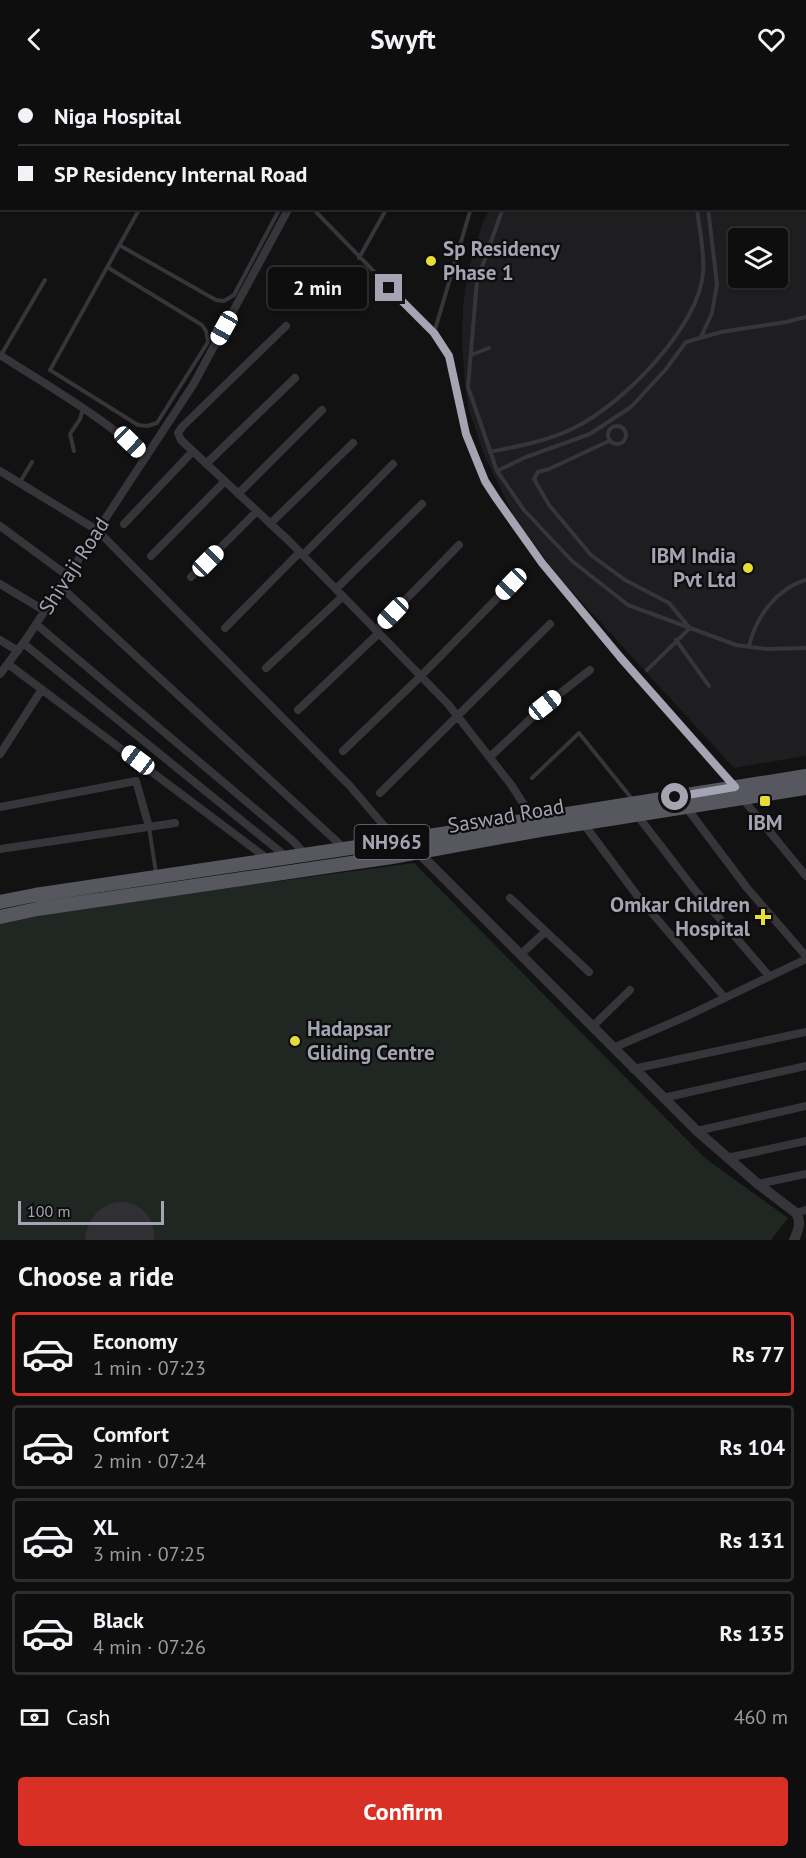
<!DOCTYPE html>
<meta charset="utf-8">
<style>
:root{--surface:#0e0e0e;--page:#1c1c1c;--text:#f1f3f6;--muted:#9b9c9e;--line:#2e2e2e;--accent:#d93025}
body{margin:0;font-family:"PT Sans",sans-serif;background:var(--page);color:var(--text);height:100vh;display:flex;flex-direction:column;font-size:22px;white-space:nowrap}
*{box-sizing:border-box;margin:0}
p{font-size:20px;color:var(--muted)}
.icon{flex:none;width:33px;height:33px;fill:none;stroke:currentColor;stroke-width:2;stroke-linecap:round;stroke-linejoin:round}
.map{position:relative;height:1162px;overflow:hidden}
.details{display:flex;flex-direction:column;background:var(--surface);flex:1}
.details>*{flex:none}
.top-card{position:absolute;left:0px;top:0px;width:807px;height:132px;box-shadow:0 2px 4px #0004,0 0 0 2px var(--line);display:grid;align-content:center;height:132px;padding:0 18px;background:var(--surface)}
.fabs{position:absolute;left:728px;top:150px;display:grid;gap:12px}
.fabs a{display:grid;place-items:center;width:60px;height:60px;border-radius:6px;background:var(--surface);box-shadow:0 2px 4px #0004,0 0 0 2px var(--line);font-size:30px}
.scale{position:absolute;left:18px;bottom:15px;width:146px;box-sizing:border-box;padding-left:6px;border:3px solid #a4a4b3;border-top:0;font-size:16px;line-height:21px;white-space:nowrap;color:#a4a4b3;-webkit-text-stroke:4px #0d0d0e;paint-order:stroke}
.end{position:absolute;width:27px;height:27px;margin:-14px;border:8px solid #a4a4b3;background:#111;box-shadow:0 0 0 3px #111}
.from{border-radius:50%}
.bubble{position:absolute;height:42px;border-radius:6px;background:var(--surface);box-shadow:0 2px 4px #0004,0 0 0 2px var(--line);font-size:20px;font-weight:800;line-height:42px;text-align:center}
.car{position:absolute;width:18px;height:36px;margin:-18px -9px;border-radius:8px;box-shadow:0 0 4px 2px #0007;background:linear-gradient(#fff 24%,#345 0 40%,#fff 0 76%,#345 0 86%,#fff 0)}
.top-card b{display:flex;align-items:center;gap:21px;height:57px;font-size:22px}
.top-card b+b{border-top:2px solid var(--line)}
.top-card i{width:15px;height:15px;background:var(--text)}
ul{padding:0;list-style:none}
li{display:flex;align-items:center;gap:18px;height:84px;margin:0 12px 9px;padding:0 6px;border:3px solid var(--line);border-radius:6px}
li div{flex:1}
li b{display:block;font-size:22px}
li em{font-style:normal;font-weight:800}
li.active{border-color:var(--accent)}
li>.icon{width:54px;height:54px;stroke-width:1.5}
h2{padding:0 18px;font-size:27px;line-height:72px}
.pay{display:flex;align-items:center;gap:15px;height:66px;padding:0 18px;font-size:22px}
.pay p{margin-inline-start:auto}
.button{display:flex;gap:12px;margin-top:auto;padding:12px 18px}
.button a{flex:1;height:69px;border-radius:6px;background:var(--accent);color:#fff;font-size:24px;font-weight:800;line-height:69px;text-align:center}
header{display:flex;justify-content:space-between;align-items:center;height:78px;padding:0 18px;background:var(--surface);font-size:27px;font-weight:800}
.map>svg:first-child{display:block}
</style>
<header><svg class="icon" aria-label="back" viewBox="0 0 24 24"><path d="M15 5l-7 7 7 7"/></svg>Swyft<svg class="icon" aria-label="heart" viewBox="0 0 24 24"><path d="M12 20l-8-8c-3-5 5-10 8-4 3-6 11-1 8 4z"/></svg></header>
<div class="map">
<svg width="806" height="1162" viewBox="0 0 806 1162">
<rect width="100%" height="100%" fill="#121213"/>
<!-- built -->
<path fill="#1e1e20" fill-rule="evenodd" d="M463,0H806V678L734,690L557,497L514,438L485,379L469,332L465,308L462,260L463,229L468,193L483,144L490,131L806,130V2ZM738,160H777V200H738Z"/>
<!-- green -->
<path fill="#202723" d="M414,785L706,1081L788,1140L771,1162H0V845L29,837Z"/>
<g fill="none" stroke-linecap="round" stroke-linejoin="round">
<!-- runway -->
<path stroke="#303034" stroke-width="66" d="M118,1162L121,1157"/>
<!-- service -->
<path stroke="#35353a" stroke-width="4" d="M67,0L69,2
M440,0L443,2
M683,0V2
M799,0L800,2
M108,2L110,0
M214,2L215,0
M351,2L352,0
M388,2L389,0
M625,2L629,0
M694,2V0
M806,37V40
M0,96L2,94
M318,130L316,134L434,255L449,278L466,356L485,403L541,485L620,579L732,706
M503,130L477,203L468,309L497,393L524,432L572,483L628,527L736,567L766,571L806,570
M119,167L216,222L224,223L234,217L278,134V130
M359,180L387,130
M107,189L202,247L206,253L208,264L157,345L147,348L138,347L50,292L140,130
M434,255L471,130
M701,259L712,235L717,206L708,130
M1,277L45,202
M471,277L489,270
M608 357a9 9 0 1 1 18 0a9 9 0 1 1-18 0Z
M609,363L549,391L538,394L534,401L549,427L591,477L625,502L669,525L689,549
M74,373L70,356L80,341L83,331
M490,374C519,368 548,363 574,350C622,327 699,249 703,195C705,174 699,151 697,130
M497,393L526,379L590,356L631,329L666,291L686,264L721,254L786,244L806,239
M20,404L32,384
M676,562L709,608
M749,568C756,539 776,511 806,502
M647,592L690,550
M532,700L579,655L633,722
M149,749L156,795"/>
<!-- minor -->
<path stroke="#35353a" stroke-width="8" d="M362,2L363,0
M286,248L182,349L178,355L181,362L289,463L448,626L512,708L533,741
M0,277C50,309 103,339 146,379
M206,386L295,300
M0,393L97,452L350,708L397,763
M238,416L322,332
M124,446L193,373
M270,446L353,365
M0,448L68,498
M303,477L393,386
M151,478L225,403
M191,499L257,433
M0,506L45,533
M61,509L345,771
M336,511L422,426
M36,546L293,763L306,777
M225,550L300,474
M376,552L459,467
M0,562L18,573
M23,565L288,780
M8,586L269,782
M266,590L343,518
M0,596L27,560L193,307L289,130
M298,632L379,555
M343,673L421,598L511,506
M0,676L42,611
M490,679L545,627L590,592
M380,715L550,546
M742,720L806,798
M0,729L136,703L149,749
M686,729L747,810L806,878
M637,737L694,811L769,898
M583,745L639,820L725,920
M0,771L175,745
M510,820L589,894
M520,877L545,854
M592,949L630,912
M613,970L687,938L806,881
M633,991L806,954
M663,1020L806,988
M697,1053L806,1028
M727,1080L806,1063
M758,1106L806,1096
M796,1135L806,1132"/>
<!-- tertiary -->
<path stroke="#35353a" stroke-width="10" d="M418,774L697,1053L758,1106L796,1135C802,1144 798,1153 794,1162"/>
<!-- trunk -->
<path stroke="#575760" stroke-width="14" d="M0,824L35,817L397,763L806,698
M0,839L37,831L392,779L540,752L806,710"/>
</g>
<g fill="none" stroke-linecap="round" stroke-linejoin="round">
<!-- route -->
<path stroke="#a4a4b3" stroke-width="8" d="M389,210L434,255L449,278L466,356L485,403L496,420L542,485L620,579L735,709L675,719"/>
</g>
<!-- markers -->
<g fill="#e7dd36" stroke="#0d0d0e" stroke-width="2">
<circle cx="431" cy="183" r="6"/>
<circle cx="748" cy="490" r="6"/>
<rect x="759" y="717" width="12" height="12" rx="3"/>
<path d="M760 830h6v6h6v6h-6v6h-6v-6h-6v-6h6z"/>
<circle cx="295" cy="963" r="6"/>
</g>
<g text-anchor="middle" stroke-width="4.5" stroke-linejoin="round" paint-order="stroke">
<!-- shield labels -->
<rect fill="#0d0d0e" stroke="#777782" stroke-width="1.5" x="354.5" y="747" width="75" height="34" rx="4.5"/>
<g font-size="20" font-weight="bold" fill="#a4a4b3">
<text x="392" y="771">NH965</text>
</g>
<!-- poi labels -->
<g font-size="21" font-weight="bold" fill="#a4a4b3" stroke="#0d0d0e" text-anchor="start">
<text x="443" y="178">Sp Residency<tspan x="443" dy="24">Phase 1</tspan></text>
<text x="736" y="485" text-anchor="end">IBM India<tspan x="736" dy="24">Pvt Ltd</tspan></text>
<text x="765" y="752" text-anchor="middle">IBM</text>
<text x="750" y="834" text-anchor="end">Omkar Children<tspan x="750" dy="24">Hospital</tspan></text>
<text x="307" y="958">Hadapsar<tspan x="307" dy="24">Gliding Centre</tspan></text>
</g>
<!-- street labels -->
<g font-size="21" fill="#a4a4b3" stroke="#0d0d0e">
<text transform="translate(74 488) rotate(-57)" y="7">Shivaji Road</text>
<text transform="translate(506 738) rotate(-10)" y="7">Saswad Road</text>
</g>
</g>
</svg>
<div class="fabs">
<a><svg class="icon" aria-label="layers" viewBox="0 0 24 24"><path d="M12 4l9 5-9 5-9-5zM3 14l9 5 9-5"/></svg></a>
</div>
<div class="scale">100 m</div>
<i class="end from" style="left:675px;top:719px"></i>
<i class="end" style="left:389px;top:210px"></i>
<div class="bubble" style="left:268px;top:189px;width:99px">2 min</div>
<i class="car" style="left:224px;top:250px;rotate:209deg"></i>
<i class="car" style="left:130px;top:364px;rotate:134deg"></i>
<i class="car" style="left:208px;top:483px;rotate:45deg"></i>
<i class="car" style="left:511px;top:506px;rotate:224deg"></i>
<i class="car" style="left:393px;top:535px;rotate:224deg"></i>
<i class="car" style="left:545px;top:627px;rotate:51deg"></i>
<i class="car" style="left:138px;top:682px;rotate:307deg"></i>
<div class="top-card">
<b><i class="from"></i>Niga Hospital</b>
<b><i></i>SP Residency Internal Road</b>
</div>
</div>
<section class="details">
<h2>Choose a ride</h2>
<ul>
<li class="active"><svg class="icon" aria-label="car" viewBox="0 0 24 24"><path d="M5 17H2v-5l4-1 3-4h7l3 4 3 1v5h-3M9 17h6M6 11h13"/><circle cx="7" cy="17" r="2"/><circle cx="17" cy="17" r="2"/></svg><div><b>Economy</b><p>1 min · 07:23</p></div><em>Rs 77</em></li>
<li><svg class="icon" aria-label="car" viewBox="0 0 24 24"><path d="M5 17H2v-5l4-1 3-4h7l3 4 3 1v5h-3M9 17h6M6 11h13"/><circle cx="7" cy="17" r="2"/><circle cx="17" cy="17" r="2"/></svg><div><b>Comfort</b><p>2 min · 07:24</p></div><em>Rs 104</em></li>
<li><svg class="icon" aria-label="car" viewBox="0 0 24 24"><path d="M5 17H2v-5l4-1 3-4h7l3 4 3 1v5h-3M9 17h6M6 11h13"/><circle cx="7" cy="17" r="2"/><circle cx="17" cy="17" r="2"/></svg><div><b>XL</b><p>3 min · 07:25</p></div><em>Rs 131</em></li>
<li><svg class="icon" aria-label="car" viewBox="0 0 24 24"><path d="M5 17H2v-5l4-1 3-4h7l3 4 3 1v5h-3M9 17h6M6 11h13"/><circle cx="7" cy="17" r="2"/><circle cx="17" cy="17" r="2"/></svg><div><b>Black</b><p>4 min · 07:26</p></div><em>Rs 135</em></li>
</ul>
<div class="pay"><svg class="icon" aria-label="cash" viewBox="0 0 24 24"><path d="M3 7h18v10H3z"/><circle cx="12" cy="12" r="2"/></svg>Cash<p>460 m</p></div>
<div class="button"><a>Confirm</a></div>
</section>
